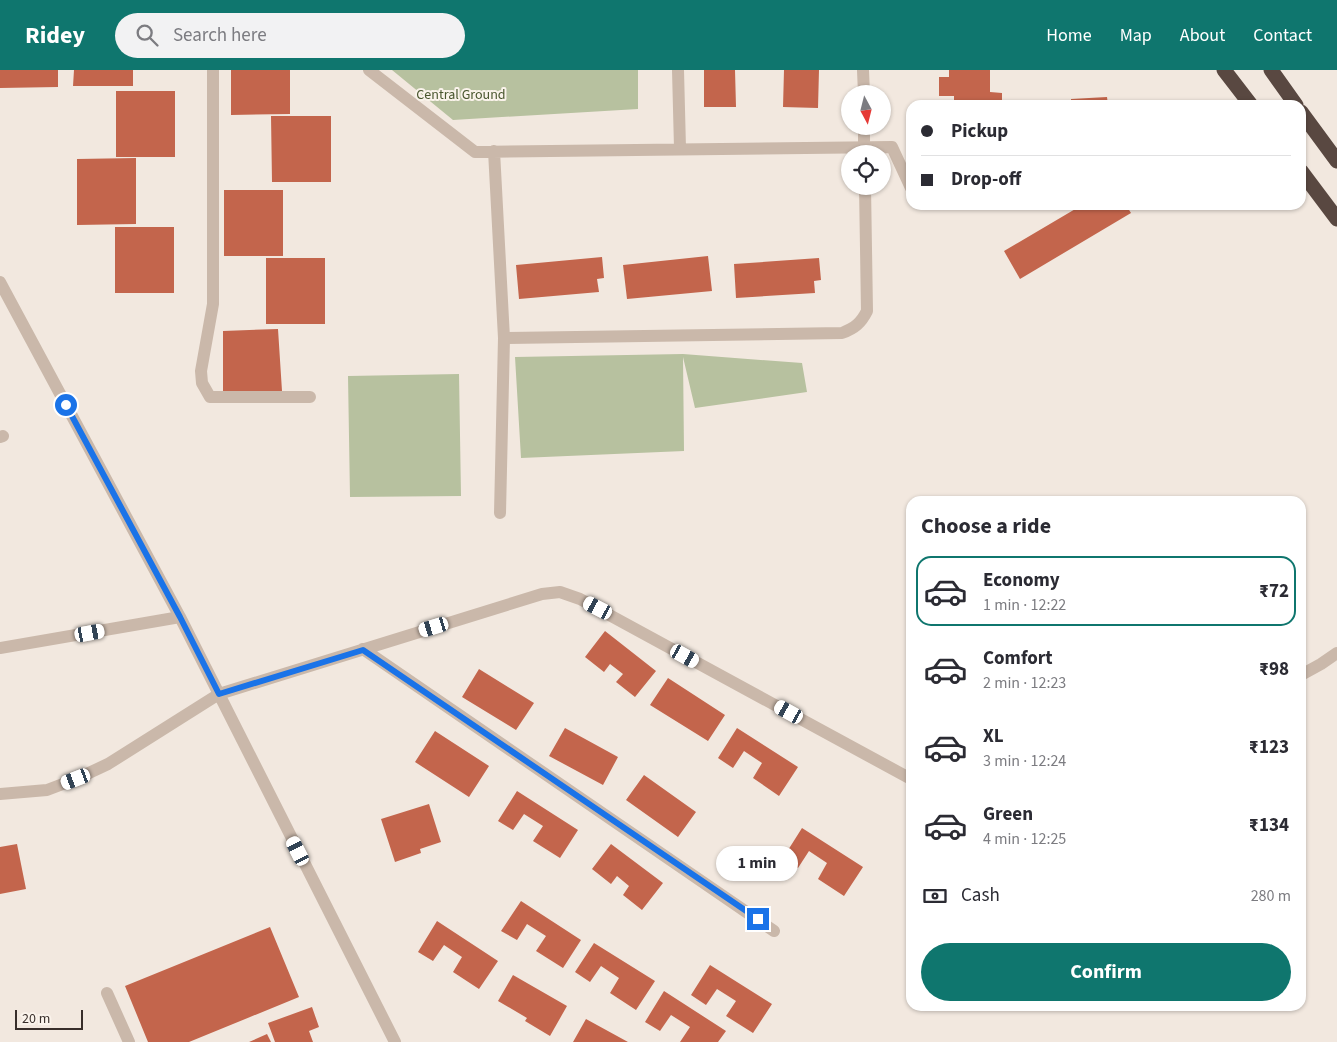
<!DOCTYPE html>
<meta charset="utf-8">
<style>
:root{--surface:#fff;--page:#f2f2f3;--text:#2b2b33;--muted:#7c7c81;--line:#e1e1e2;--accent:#0f766e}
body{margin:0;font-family:"Source Sans 3",sans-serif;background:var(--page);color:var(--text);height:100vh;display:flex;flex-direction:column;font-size:19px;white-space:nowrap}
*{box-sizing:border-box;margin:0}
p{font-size:16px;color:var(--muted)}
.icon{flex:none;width:28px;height:28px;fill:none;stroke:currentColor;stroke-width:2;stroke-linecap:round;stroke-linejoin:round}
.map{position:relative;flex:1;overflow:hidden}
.details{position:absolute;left:906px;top:426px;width:400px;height:515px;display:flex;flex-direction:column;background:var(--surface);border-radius:15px;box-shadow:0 1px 4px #0004}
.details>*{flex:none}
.hud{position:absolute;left:906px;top:30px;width:400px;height:110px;border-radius:15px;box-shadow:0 1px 4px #0004;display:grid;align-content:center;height:110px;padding:0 15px;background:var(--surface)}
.needle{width:32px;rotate:173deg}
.fabs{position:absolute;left:841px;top:15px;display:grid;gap:10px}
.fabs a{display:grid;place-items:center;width:50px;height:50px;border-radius:50%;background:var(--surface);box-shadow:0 1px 4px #0004;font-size:25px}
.scale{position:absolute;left:15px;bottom:12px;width:68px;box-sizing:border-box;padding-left:5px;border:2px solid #382e2a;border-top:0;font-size:14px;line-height:18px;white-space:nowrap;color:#382e2a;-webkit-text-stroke:4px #faf3eb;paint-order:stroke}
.end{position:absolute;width:22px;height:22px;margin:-11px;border:6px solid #1a73e8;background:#fff;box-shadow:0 0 0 2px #fff}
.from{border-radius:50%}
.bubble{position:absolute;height:35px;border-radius:18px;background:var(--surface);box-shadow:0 1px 4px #0004;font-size:16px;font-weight:700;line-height:35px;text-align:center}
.car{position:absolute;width:15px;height:30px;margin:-15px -8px;border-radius:6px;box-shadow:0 0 4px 1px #0007;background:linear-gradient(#fff 24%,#345 0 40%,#fff 0 76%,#345 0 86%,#fff 0)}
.hud b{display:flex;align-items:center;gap:18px;height:48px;font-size:19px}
.hud b+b{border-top:1px solid var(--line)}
.hud i{width:12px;height:12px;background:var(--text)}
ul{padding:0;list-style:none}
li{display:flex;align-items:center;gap:15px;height:70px;margin:0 10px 8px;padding:0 5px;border:2px solid transparent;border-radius:15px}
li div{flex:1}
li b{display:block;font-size:19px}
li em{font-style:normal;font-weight:700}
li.on{border-color:var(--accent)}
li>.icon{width:45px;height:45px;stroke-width:1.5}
h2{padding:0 15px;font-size:22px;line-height:60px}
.pay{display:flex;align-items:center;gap:12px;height:55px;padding:0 15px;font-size:19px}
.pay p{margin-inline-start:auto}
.primary-button{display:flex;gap:10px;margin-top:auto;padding:10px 15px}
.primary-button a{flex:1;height:58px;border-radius:30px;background:var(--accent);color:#fff;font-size:20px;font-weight:700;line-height:58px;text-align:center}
header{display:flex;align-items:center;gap:30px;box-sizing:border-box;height:70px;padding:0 25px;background:var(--accent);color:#fff}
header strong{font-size:24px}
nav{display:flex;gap:28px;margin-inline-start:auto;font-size:18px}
.search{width:350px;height:45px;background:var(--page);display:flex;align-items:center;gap:12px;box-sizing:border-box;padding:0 18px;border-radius:28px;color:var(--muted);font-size:19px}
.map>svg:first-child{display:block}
</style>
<header>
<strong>Ridey</strong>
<div class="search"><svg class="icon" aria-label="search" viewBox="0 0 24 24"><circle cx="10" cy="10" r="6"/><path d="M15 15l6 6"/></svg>Search here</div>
<nav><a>Home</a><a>Map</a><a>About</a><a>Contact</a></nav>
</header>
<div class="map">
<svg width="1337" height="972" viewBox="0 0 1337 972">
<rect width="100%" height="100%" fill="#f2e8df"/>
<!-- green -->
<path fill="#b7c19f" d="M392,0H638V39L453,50Z
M683,284L802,293L807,322L695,338L683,287L684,381L521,388L515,287Z
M459,304L461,426L350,427L348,306Z"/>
<!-- building -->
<path fill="#c3654c" d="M0,0H58V17L0,18Z
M74,0H133V16H73Z
M231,0H290V44L231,45Z
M704,0H735L736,37H704Z
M784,0H819L818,38L783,37Z
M949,0H990V22L1002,23V35H954V26H939V7H949Z
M116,21H175V87H116Z
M1107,27L1108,35H1071V29Z
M271,46H331V112H272Z
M136,88V154L77,155V89Z
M224,120H283V186H224Z
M1076,135H1126L1131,143L1020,209L1004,181L1077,138Z
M115,157H174V223H115Z
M708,186L712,221L627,229L623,195Z
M602,187L604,208L597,209L599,222L519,229L516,195Z
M266,188H325V254H266Z
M819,188L821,210L814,211L815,223L736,228L734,194Z
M278,259L282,321H223V261Z
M605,561L656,601L635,627L616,612L623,604L610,594L604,602L585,587Z
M479,599L534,633L516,660L462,627Z
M668,608L725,645L708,671L650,635Z
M565,658L618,687L603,715L549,686Z
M737,658L798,697L779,726L753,708L762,693L744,681L733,698L718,688Z
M435,661L489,696L469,727L415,692Z
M644,705L696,742L678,767L626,730Z
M517,721L578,760L560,788L533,771L543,756L524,744L513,760L498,751Z
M429,734L441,772L420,779L421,783L395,792L381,749Z
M802,758L863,797L844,826L818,809L827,793L809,781L798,798L783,788Z
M17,774L26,819L0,824V777Z
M611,774L663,813L642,840L623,825L629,816L617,806L611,814L592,799Z
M521,831L581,870L563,898L536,881L546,866L527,854L517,870L501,861Z
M437,851L498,891L479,919L453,902L462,887L444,875L433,891L418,882Z
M270,857L299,927L189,972H148L125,916Z
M594,873L655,911L636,940L610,923L619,908L601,896L590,912L575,902Z
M710,895L772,934L753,963L726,946L736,931L717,919L706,935L691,925Z
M513,905L567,936L550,966L525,951L527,948L498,931Z
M664,921L726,961L718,972H680L690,957L671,945L660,961L645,952Z
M312,937L319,957L309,961L313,972H275L268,953Z
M586,949L628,972H573Z
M267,964L271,972H249Z"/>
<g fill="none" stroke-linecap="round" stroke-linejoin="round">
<!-- minor -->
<path stroke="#cab8aa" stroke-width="12" d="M213,0V234L201,301L202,313L210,327H310
M369,0L475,82L892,77L911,118
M678,0L680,78
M863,0L864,24
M864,56V84
M494,81L504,268L842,263C855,258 861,253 867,241L865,116
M0,212L180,547L395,972
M0,367L3,366
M500,443L504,268
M0,578L180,547
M363,579L774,861
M1301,605L1321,594L1337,583
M0,724L47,720L76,709L108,694L219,624L542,524L560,522L580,529L911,709
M107,923L129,972"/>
<!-- highway -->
<path stroke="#594841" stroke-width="15" d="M1224,0L1251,35
M1271,0L1296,35
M1301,42L1337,91
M1301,101L1337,149"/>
</g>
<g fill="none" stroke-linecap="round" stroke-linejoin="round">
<!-- route -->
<path stroke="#1a73e8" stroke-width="6" d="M66,335L180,547L219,624L363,580L758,849"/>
</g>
<g text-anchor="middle" stroke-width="4" stroke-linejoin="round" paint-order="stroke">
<!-- park labels -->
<g font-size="14" fill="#49562e" stroke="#faf3eb">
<text x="461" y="29">Central Ground</text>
</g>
</g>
</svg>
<div class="fabs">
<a><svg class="needle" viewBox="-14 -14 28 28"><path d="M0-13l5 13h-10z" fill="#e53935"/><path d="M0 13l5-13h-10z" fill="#7c7c81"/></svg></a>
<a><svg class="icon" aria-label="locate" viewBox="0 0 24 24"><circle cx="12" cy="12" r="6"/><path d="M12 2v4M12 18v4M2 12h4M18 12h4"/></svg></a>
</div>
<div class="scale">20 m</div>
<i class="end from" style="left:66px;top:335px"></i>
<i class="end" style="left:758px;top:849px"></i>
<div class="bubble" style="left:716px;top:776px;width:82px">1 min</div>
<i class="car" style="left:598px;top:538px;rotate:298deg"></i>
<i class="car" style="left:434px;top:557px;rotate:253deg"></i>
<i class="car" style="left:90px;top:563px;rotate:80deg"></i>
<i class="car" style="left:685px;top:586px;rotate:119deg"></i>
<i class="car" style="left:789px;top:642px;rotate:299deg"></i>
<i class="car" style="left:76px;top:709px;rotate:249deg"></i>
<i class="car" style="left:298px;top:781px;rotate:333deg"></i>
<div class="hud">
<b><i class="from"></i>Pickup</b>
<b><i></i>Drop-off</b>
</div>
<section class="details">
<h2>Choose a ride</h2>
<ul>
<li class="on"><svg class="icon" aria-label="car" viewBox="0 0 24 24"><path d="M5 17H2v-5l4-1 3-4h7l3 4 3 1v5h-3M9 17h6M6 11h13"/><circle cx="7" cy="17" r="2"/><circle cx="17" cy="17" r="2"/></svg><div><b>Economy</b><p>1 min · 12:22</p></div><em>₹72</em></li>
<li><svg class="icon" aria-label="car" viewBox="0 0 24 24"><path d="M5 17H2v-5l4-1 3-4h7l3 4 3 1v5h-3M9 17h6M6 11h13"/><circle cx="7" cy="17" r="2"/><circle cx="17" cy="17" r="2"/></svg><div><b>Comfort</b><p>2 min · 12:23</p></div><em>₹98</em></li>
<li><svg class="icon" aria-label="car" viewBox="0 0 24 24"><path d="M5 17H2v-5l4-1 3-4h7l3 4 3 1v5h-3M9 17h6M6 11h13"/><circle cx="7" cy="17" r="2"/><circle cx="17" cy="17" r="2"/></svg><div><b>XL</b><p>3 min · 12:24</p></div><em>₹123</em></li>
<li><svg class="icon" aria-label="car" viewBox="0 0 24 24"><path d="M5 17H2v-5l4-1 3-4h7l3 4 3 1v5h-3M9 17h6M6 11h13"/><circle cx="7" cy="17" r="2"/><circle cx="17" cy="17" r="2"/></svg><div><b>Green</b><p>4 min · 12:25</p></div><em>₹134</em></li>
</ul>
<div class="pay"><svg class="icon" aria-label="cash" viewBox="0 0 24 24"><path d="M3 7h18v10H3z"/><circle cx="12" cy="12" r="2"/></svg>Cash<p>280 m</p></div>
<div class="primary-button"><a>Confirm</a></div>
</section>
</div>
